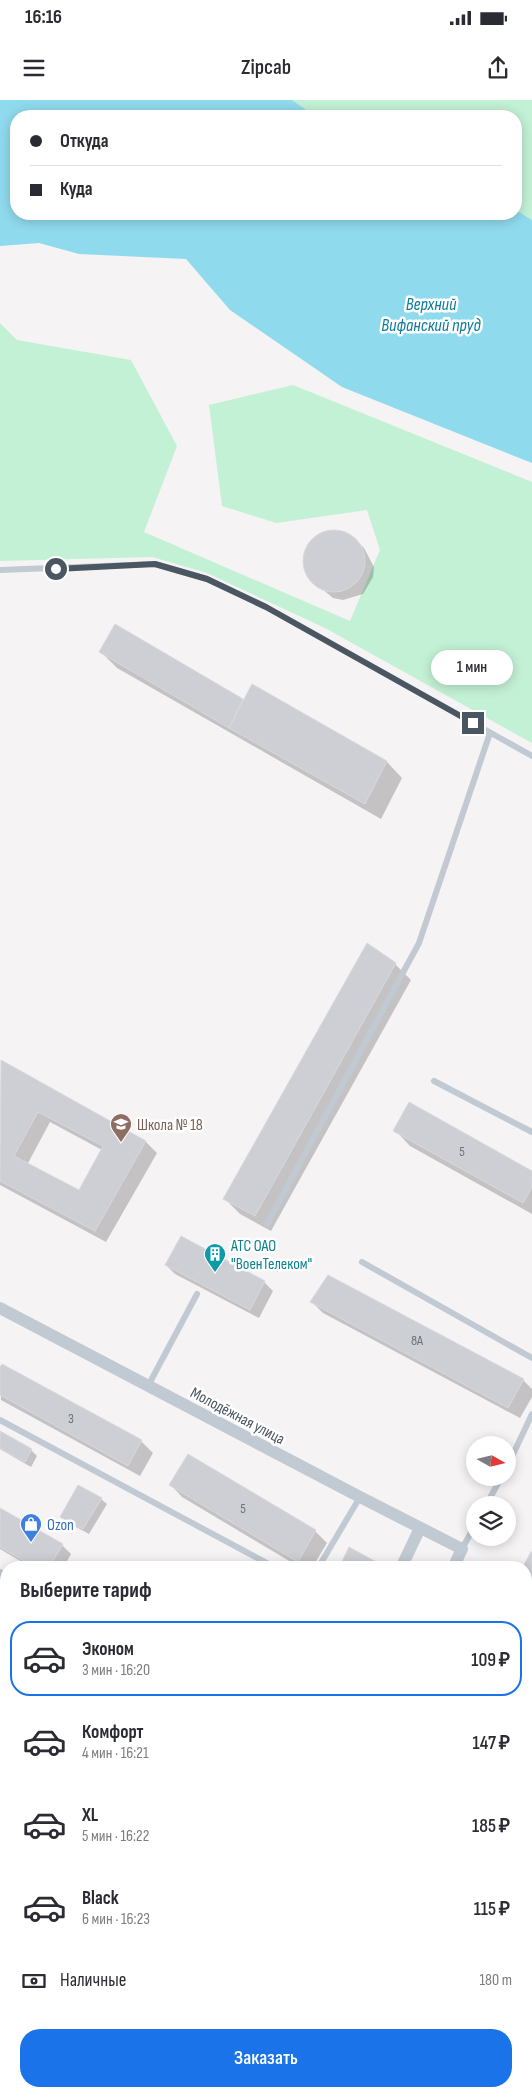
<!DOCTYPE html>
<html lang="ru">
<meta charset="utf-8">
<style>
:root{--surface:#fff;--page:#f2f2f3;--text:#2b2b33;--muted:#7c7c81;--line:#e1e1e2;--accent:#1a73e8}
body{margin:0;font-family:"Sofia Sans Condensed",sans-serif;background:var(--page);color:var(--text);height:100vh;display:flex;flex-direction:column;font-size:19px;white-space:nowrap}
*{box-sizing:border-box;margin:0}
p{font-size:16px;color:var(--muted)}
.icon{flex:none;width:28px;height:28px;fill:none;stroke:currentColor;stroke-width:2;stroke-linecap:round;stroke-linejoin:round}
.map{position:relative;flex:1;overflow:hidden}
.drawer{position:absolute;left:0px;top:1461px;width:532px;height:536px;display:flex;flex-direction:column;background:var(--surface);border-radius:20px 20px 0 0;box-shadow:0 2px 12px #0003}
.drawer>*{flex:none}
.hud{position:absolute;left:10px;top:10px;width:512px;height:110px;border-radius:20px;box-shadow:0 2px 12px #0003;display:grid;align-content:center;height:110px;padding:0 20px;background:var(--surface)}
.needle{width:32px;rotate:98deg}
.buttons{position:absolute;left:466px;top:1336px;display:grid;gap:10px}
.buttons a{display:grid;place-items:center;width:50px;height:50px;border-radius:50%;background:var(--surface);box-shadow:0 2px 12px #0003;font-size:25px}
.end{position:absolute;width:22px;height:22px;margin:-11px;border:6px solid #4a5661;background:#fff;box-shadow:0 0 0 2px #fff}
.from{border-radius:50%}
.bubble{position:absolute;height:35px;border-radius:18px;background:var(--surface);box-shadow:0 2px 12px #0003;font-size:16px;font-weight:600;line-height:35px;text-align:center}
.hud b{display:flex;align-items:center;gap:18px;height:48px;font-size:19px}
.hud b+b{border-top:1px solid var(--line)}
.hud i{width:12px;height:12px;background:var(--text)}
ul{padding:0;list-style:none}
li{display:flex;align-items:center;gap:15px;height:75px;margin:0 10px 8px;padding:0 10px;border:2px solid transparent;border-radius:20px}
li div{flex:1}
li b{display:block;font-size:19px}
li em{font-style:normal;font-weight:600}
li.selected{border-color:var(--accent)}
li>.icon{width:45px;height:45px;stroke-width:1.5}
h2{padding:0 20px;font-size:22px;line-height:60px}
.pay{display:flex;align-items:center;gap:12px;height:55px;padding:0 20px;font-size:19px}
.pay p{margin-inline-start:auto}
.button{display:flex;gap:10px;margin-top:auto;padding:10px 20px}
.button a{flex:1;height:58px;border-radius:20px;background:var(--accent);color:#fff;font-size:20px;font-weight:600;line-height:58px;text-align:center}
.status{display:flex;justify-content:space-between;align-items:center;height:35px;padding:0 25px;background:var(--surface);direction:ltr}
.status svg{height:14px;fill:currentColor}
header{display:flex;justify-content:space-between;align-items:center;height:65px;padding:0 20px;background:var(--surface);font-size:22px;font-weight:600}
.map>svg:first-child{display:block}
</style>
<div class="status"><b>16:16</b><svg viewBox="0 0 49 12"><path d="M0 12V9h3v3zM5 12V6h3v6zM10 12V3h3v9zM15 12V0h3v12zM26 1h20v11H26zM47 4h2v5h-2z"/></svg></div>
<header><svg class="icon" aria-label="menu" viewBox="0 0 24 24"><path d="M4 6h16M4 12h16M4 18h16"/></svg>Zipcab<svg class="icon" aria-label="share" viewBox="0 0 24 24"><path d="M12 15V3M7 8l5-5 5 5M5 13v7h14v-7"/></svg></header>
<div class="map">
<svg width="532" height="1997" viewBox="0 0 532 1997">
<rect width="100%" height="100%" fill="#f5f3f3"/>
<!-- education -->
<path fill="#e6e4e5" d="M526,1777L532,1780V1997H526L515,1991H526Z"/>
<!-- green -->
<path fill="#c3f1d5" d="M292,0H532V120L516,110V16H315Z
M0,223L17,240L131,260L177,346L144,432L350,521L380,450L367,410L276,423L222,406L209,305L293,285L532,382V643L325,528L207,473L152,457L0,461Z"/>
<!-- water -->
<path fill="#90daee" d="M0,0H292L315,16H16V114H516V110L532,120V363L342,287L230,210L186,159L79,154L39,143L0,146Z"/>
<!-- shadow -->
<path fill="#0003" fill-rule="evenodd" d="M329,431H338L355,439L364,448L374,467L373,477L363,494L343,500L333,498L315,483L305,466L307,448L320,435Z
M115,525L244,601L253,585L387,662L402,678L381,719L117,568L101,552Z
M395,864L411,880L271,1131L240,1114L224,1098Z
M2,962L146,1042L157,1053L106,1142L0,1085ZM50,1022L102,1050L79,1092L27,1065Z
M395,1030L532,1072V1114L410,1046Z
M166,1165L264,1182L273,1191L259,1218L175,1174Z
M312,1202L523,1280L532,1289V1297L520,1318L323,1213Z
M0,1270L141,1341L153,1353L140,1376L1,1300Z
M0,1332L31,1350L37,1356L31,1367L0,1349Z
M188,1356L315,1431L327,1443L312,1468H301L182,1397L171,1385Z
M101,1399L107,1404L89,1434L67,1422L61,1417Z
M0,1410L62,1445L71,1454L63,1468H32L0,1449Z
M532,1454V1501L526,1498V1468Z
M0,1512L6,1516V1557L0,1553Z
M526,1552L532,1555V1616L526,1613Z
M526,1636L532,1640V1654L527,1663Z
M6,1674V1719L0,1715V1685Z
M0,1792L6,1795V1887L0,1898Z
M526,1918L532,1921V1932L526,1929Z
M527,1940L532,1942V1982L526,1979Z
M264,1991H353L364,1997H274Z"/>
<!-- building -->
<path fill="#cdcfd5" stroke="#d7d9de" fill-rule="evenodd" d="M303 461a31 31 0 1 1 62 0a31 31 0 1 1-62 0Z
M115,524L243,599L229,628L99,552Z
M252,584L387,661L365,704L229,628Z
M367,843L396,863L255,1116L223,1099Z
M1,960L146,1041L95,1131L0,1081ZM38,1012L103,1046L79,1090L14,1056Z
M409,1002L532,1071V1087L523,1103L393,1031Z
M181,1136L265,1181L250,1210L165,1165Z
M328,1175L524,1279L508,1308L310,1202Z
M2,1264L142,1340L128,1366L0,1295V1267Z
M0,1331L32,1349L25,1362L0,1348Z
M188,1354L316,1430L298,1462L169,1385Z
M78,1385L102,1398L83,1429L60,1417Z
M0,1408L63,1444L49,1468H36L0,1447Z
M349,1447L380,1464L378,1468H339Z
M531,1452H532V1499L526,1495V1468H522Z
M0,1511L6,1514V1552L0,1549Z
M526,1550L532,1554L531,1611L526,1608Z
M5,1672H6V1714L0,1711V1682Z
M0,1790L6,1794V1856L0,1867Z
M526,1917L532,1919V1927L526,1925Z
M527,1938L532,1941V1978L526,1975Z
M20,1991H85L96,1997H17Z
M271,1991H356L366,1997H281Z"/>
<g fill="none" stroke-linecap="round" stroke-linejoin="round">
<!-- service -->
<path stroke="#c1cad2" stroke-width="6" d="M0,470L155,464L207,479L266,507L532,656
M434,981L532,1032
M267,1124L419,843L490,633
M362,1162L532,1258
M148,1286L197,1194
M0,1320L276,1468
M508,1365L532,1314
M486,1405L501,1378
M462,1449L475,1425
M318,1468L360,1397
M0,1934L6,1921
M233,1991L243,1997"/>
<!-- pedestrian -->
<path stroke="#c1cad2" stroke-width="10" d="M130,1997L133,1991
M173,1997L176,1991"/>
<!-- minor -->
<path stroke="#c1cad2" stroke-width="12" d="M0,1208L360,1397L462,1449L453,1468
M401,1468L420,1428
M0,1475L6,1478
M0,1748L6,1752
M526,1757L532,1760
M442,1991L453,1997"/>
</g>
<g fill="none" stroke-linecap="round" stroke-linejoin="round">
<!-- route -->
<path stroke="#4a5661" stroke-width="6" d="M56,469L155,464L207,479L266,507L473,623"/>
</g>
<!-- icons -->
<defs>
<g id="school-pin" transform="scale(1.125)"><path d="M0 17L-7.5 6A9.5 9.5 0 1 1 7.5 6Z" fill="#8d6e63" stroke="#fff"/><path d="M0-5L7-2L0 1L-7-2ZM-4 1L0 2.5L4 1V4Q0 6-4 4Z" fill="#fff"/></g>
<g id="building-pin" transform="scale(1.125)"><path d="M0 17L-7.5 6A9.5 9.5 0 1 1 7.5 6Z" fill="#0f9aa8" stroke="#fff"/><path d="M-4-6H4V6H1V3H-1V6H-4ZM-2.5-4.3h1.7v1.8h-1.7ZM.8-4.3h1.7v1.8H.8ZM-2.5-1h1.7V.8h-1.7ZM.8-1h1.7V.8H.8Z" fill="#fff"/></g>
<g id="shop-pin" transform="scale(1.125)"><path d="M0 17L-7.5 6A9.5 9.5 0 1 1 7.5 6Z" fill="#3f7fe0" stroke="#fff"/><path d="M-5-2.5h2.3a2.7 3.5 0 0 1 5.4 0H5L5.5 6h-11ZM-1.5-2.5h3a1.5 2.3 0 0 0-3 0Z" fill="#fff"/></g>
</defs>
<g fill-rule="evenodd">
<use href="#school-pin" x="121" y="1024"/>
<use href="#building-pin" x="215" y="1154"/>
<use href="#shop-pin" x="31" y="1424"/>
</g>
<g text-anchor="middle" stroke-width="5" stroke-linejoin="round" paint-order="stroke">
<!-- number labels -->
<g font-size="14" fill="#6b747e">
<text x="462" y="1056">5</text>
<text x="417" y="1245">8А</text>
<text x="71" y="1323">3</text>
<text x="243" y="1413">5</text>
</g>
<!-- education labels -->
<g font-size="16" fill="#785e54" stroke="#fff" text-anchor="start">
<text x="137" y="1030">Школа № 18</text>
</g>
<!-- culture labels -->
<g font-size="16" fill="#0d838f" stroke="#fff" text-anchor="start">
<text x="231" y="1151">АТС ОАО<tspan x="231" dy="18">"ВоенТелеком"</tspan></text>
</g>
<!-- street labels -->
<g font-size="16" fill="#4a5661" stroke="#fff">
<text transform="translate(238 1315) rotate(28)" y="6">Молодёжная улица</text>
</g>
<!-- shop labels -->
<g font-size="16" fill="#366cbe" stroke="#fff" text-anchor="start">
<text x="47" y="1430">Ozon</text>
</g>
<!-- water labels -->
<g font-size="18" font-style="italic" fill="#0c7c9b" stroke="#fff">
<text x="431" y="210">Верхний<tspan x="431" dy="21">Вифанский пруд</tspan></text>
</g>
</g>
</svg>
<div class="buttons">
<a><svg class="needle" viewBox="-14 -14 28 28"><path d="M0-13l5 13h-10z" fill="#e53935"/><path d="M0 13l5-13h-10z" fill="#7c7c81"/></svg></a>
<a><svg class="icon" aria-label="layers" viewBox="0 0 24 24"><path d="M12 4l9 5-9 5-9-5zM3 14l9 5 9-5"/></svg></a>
</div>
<i class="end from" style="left:56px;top:469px"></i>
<i class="end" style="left:473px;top:623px"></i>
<div class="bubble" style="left:431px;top:550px;width:82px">1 мин</div>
<div class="hud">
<b><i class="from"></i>Откуда</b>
<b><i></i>Куда</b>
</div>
<section class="drawer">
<h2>Выберите тариф</h2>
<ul>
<li class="selected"><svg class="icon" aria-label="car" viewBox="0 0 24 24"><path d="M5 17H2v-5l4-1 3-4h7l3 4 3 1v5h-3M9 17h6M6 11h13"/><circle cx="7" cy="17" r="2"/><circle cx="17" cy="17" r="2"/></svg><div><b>Эконом</b><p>3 мин · 16:20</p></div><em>109 ₽</em></li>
<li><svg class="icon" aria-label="car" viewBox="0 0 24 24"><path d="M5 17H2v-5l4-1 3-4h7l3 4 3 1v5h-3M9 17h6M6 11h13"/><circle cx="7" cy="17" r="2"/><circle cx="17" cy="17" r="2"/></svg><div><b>Комфорт</b><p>4 мин · 16:21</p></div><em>147 ₽</em></li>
<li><svg class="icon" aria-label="car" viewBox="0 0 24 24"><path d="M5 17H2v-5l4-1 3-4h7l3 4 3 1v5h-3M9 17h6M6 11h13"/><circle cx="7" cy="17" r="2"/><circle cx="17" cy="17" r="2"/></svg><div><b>XL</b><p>5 мин · 16:22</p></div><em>185 ₽</em></li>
<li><svg class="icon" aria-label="car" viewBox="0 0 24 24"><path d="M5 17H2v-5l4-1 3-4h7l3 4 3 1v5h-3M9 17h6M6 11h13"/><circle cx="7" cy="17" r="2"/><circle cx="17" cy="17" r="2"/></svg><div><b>Black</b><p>6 мин · 16:23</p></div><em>115 ₽</em></li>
</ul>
<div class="pay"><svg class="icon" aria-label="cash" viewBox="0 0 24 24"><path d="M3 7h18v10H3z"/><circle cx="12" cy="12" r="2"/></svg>Наличные<p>180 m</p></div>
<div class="button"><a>Заказать</a></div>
</section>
</div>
